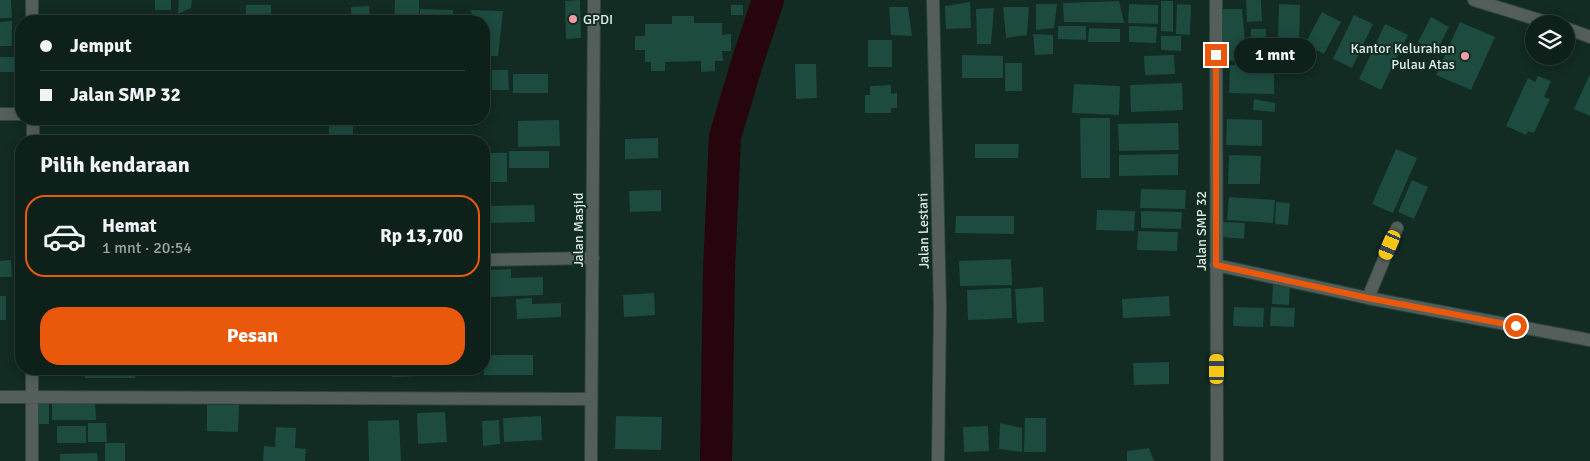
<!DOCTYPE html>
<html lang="id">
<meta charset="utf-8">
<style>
:root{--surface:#0e201a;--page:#1c2d27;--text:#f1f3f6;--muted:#9ba3a2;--line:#2e3e39;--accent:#ea580c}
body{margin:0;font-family:Signika,sans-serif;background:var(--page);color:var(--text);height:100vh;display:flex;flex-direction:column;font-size:19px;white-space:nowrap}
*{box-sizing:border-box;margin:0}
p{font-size:16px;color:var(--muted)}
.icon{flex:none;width:28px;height:28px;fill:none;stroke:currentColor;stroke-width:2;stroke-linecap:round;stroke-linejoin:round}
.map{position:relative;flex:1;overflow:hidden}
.details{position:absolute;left:15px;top:135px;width:475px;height:240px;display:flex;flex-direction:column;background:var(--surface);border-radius:20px;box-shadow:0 2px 12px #0003,0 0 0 1px var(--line)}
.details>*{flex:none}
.guide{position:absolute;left:15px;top:15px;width:475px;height:110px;border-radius:20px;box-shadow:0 2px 12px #0003,0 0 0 1px var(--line);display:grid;align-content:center;height:110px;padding:0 25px;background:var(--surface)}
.controls{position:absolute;left:1525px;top:15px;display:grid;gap:10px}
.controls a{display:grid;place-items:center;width:50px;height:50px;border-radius:50%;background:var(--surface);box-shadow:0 2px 12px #0003,0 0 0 1px var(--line);font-size:25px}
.end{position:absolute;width:22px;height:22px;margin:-11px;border:6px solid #ea580c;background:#fff;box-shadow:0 0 0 2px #fff}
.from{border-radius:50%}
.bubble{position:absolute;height:35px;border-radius:18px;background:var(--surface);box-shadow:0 2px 12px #0003,0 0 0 1px var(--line);font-size:16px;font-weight:700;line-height:35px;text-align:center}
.car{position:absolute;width:15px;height:30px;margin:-15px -8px;border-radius:6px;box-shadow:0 0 4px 1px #0007;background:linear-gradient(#f5c518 24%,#345 0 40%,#f5c518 0 76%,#345 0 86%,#f5c518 0)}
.guide b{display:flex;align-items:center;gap:18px;height:48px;font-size:19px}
.guide b+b{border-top:1px solid var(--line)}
.guide i{width:12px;height:12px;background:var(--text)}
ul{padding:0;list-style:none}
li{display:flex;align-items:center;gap:15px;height:82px;margin:0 10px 8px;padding:0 15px;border:2px solid transparent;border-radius:20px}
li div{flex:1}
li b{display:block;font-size:19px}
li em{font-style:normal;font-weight:700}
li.selected{border-color:var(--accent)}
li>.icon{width:45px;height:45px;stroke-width:1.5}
h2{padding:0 25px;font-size:22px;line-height:60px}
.primary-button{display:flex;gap:10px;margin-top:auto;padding:10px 25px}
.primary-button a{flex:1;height:58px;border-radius:20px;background:var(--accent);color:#fff;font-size:20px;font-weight:700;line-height:58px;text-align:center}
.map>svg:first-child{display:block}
</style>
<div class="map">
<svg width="1590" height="461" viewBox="0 0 1590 461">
<rect width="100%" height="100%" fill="#122b23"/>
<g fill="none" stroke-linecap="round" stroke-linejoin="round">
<!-- river -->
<path stroke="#26050c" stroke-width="32" d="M716,461L719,270L725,137L746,66L768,0"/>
</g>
<!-- building -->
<path fill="#1d4b3f" d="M0,0H11L12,18H0Z
M155,0H171V10H155Z
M179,0H192L191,8L178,14Z
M395,0H419V21H394Z
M580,0L581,38L566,39L565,1Z
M1246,0H1261L1262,21L1247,22Z
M1119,1L1124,23L1064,22L1063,3Z
M1161,1H1173V32L1161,31Z
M970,2L971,28L946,29L945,6Z
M1036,4H1057L1054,28L1036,30Z
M1129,4L1158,5V24L1128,23Z
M1177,4L1191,5L1190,35L1176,34Z
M1279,4L1300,5L1299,41L1278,40Z
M246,5H271V21H246Z
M731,5H743V15H731Z
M369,6L370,21H351V7Z
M889,7H908L912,36L891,35Z
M1003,7H1029L1027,35L1006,38Z
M994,8L991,44H977L976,9Z
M420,9L453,10V21H420Z
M1223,9H1242L1247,62L1221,60Z
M471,10L503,11L498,56H484V21H473Z
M1322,12L1341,22L1324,54L1305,44Z
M1354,15L1373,24L1352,68L1333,59Z
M672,16H694V23H722V35L731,34V51H722L723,61H715V71L701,72V61L665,62V71H651V62H645V50H635V36H645V24H672Z
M1431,17L1449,27L1436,52L1418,42Z
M122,18H141V21H122Z
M12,21V46H0V22Z
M1460,22L1495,37L1471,90L1436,75Z
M1385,24L1408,35L1381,90L1359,79Z
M1058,26H1086V40L1058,39Z
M1129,26L1157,27L1156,43L1129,42Z
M1089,28L1120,29V42H1088Z
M1251,29H1266L1265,58L1250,57Z
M1033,34L1053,35V54L1035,55Z
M1161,36H1181V51L1161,50Z
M868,40H892V67H868Z
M962,55L1003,56V78H962Z
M1174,55L1175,74L1145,75L1144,56Z
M0,57H21V72H0Z
M1005,63H1022V91H1005Z
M795,64H816L817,98L796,99Z
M1230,65L1274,66V94L1229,93Z
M492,70H508L509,90H492Z
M513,74H548V93H513Z
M1590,74V116L1574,109Z
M1538,76L1551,81L1544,97L1550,99L1534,133L1528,131L1526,135L1506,126L1528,78L1535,82Z
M1182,83L1183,110L1131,112L1130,85Z
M1074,84L1120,86L1119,115L1072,113Z
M891,85V94L897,93V108H891V113H865V95H870V86Z
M1254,99L1275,103V112L1253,110Z
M1080,118H1110V178H1081Z
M1227,119L1262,120V146L1226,145Z
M559,120L560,146L518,147V121Z
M329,122H353V141H329Z
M1178,123L1179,150L1119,151L1118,124Z
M658,138V158L625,159V139Z
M975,144H1019L1018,158H975Z
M1396,149L1417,158L1393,213L1372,204Z
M509,151H549V168H509Z
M488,153H507V182H488Z
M1178,154V175L1119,176V155Z
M1229,155L1261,156L1260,184H1228Z
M1412,180L1428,187L1414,219L1398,212Z
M1141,189L1186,190L1185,209L1140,208Z
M661,190V211L630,212L629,191Z
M1229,197L1275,200L1273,223L1227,220Z
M1276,202L1290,203L1288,225L1275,224Z
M534,205L535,222L484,223V206Z
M1097,210L1135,211L1134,231L1096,230Z
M1141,211L1182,212L1181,229L1141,228Z
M956,216H1014V234L955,233Z
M1222,222L1245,223L1244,239L1222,237Z
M1138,231L1178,232L1177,251L1137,250Z
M1011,259L1012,285L960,286L959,261Z
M11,260L12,277H0V261Z
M511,269V278L543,277V295L491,297L490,270Z
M1273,283L1290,284L1289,305L1272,304Z
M1043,287L1044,322L1017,323L1015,289Z
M1011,288L1012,318L968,320L967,290Z
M654,293L655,315L624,317L623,295Z
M484,295H486L487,322H484Z
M0,296H6V320H0Z
M1169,296L1170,316L1123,318L1122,299Z
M532,298V304L561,303V317L517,319L516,299Z
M1234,307L1264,308L1263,327L1233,326Z
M1271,307L1295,308L1294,327L1270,326Z
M484,355H533V375H484Z
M1169,362V384L1134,385L1133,363Z
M85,369H135V378H85Z
M392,369H418V376L392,377Z
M95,399L96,420H52V400Z
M33,401H49V424H33Z
M207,405H239L238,432L207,431Z
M445,412L447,442L418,444L417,413Z
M541,416L542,440L504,442L503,418Z
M616,416L662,417L661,450L615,449Z
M1025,418H1046V452H1024Z
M399,420L401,461H369L368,421Z
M499,420L500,444L483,446L482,421Z
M88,423H106L107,442H88Z
M1000,423L1022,428V452L999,449Z
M57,426H86V443H57Z
M988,426L989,451L964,452L963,427Z
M276,427L296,428L295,448L306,449L305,461H263L264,446L275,447Z
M105,443H125V461H105Z
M1149,448L1154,461H1127V451Z
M97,453L98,461H60V454Z"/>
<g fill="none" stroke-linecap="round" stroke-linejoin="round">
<!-- street casing -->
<g stroke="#2e463e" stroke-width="14">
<path id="street" d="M32,0V21
M933,0L940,308L938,461
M1216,0L1217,461
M1474,0L1552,24
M1566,28L1590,37
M0,114H21
M33,141V119
M484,260L593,258
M1216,265L1368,298L1590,340
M1368,298L1397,228
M0,397L591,399
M32,461V369
M591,461L594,0"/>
</g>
<!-- street -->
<use href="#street" stroke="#545f5b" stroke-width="12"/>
</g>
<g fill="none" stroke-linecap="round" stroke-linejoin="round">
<!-- route -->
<path stroke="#ea580c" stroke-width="6" d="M1216,55V265L1368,298L1516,326"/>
</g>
<!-- markers -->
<g fill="#f49aa5" stroke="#122b23" stroke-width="2">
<circle cx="573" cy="19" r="5"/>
<circle cx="1465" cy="56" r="5"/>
</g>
<g text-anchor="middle" stroke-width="4" stroke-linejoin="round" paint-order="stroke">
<!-- poi labels -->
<g font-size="14" fill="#dcebe6" stroke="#122b23" text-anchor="start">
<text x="583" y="24">GPDI</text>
<text x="1455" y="53" text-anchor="end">Kantor Kelurahan<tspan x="1455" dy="16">Pulau Atas</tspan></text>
</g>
<!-- street labels -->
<g font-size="14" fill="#dcebe6" stroke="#122b23">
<text transform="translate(578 230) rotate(-90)" y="5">Jalan Masjid</text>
<text transform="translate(923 231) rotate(-91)" y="5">Jalan Lestari</text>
<text transform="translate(1201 231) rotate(-90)" y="5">Jalan SMP 32</text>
</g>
</g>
</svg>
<div class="controls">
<a><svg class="icon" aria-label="layers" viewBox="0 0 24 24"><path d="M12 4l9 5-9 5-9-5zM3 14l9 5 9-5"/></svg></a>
</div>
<i class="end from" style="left:1516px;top:326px"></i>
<i class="end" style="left:1216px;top:55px"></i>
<div class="bubble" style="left:1234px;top:38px;width:82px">1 mnt</div>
<i class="car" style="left:1390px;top:245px;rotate:203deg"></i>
<i class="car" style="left:1217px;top:369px;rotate:0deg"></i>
<div class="guide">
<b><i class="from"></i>Jemput</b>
<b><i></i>Jalan SMP 32</b>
</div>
<section class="details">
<h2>Pilih kendaraan</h2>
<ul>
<li class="selected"><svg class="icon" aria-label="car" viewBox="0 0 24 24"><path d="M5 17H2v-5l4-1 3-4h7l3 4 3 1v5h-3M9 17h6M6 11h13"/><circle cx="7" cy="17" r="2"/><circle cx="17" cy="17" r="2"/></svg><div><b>Hemat</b><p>1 mnt · 20:54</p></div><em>Rp 13,700</em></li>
</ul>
<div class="primary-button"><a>Pesan</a></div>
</section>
</div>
